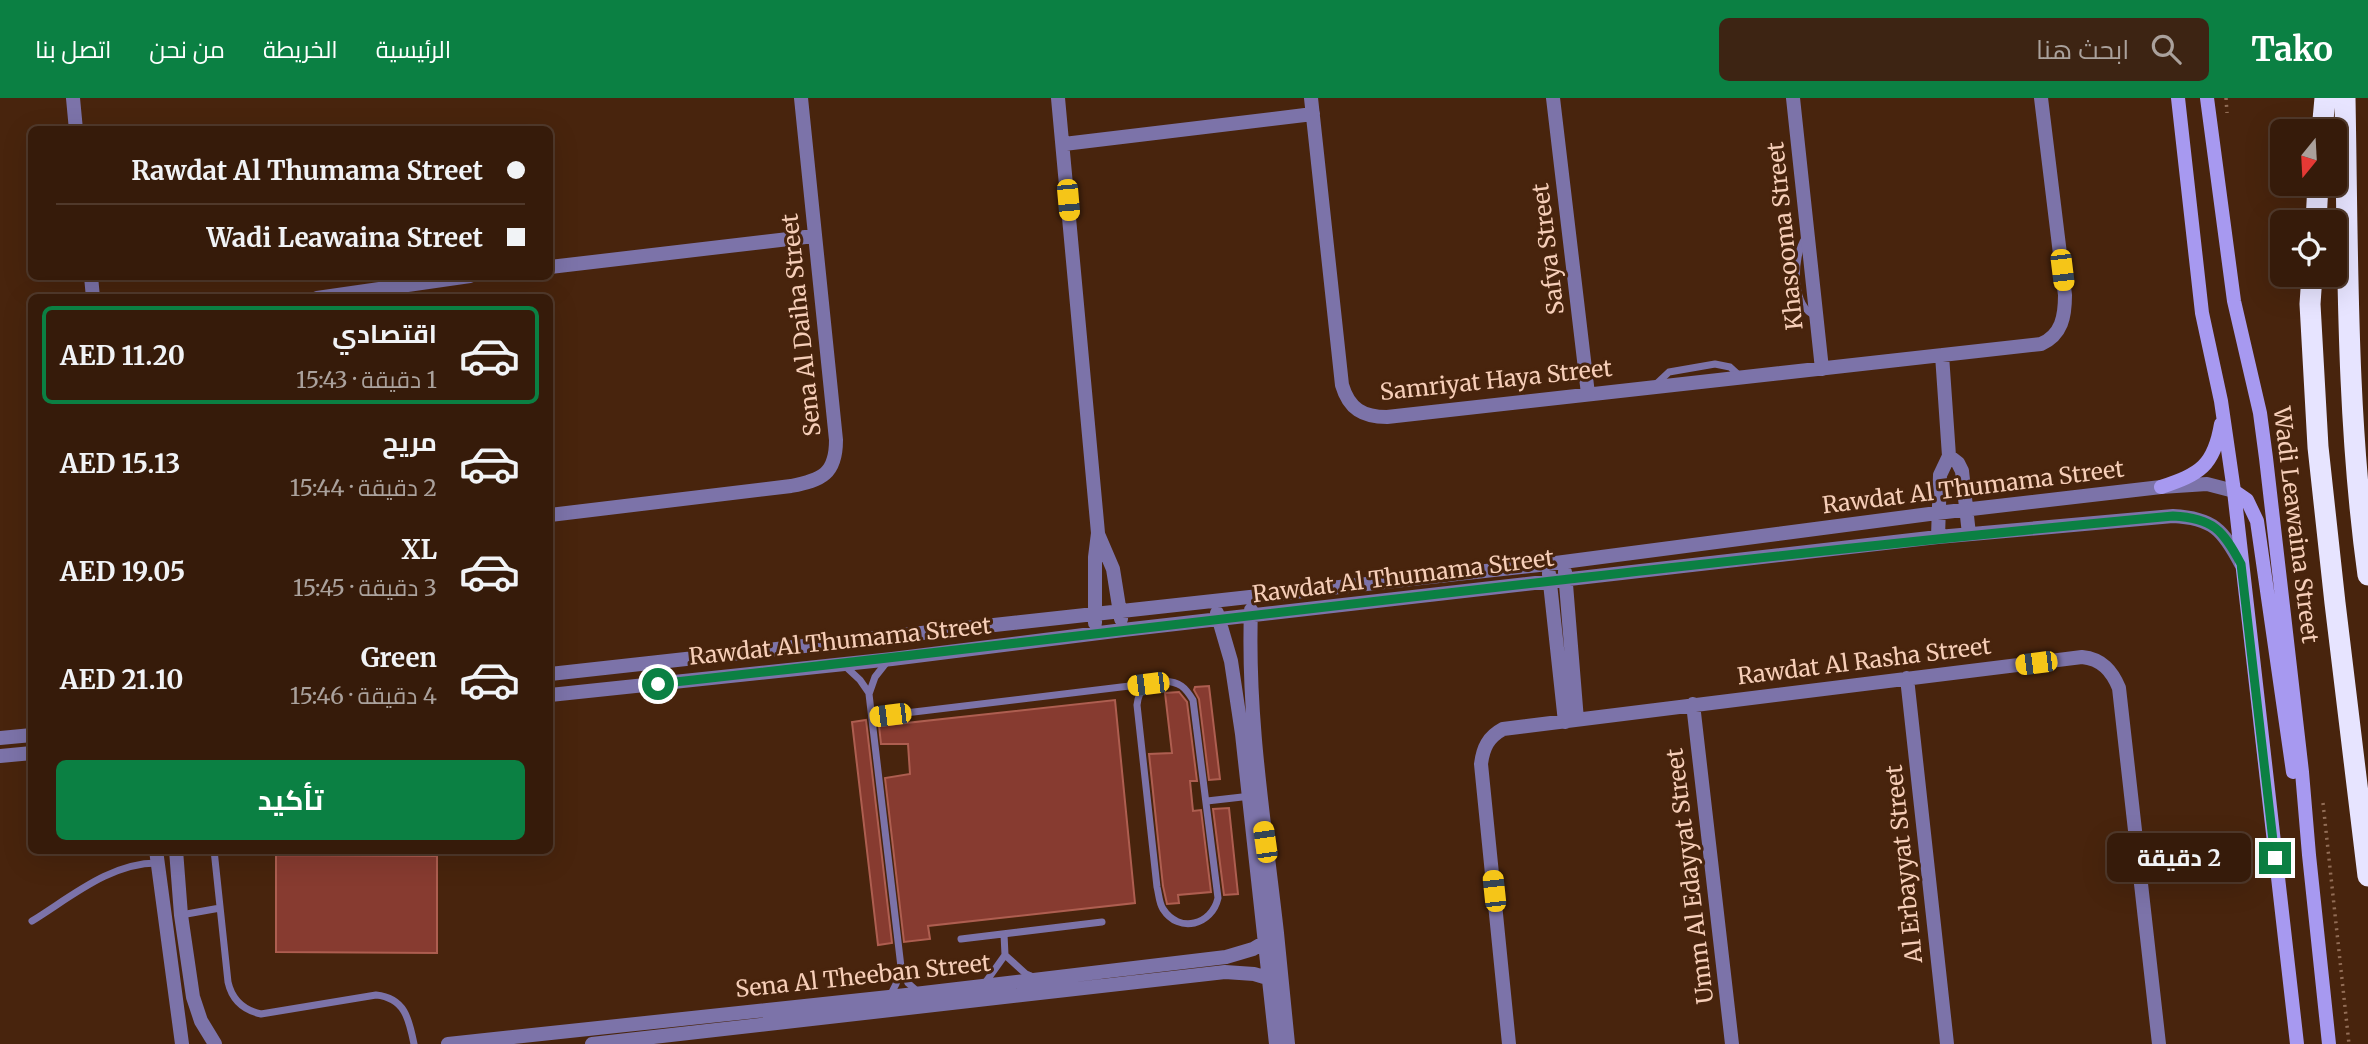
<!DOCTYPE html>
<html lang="ar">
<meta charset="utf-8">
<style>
:root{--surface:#361b0a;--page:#3d2413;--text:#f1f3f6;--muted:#aaa19c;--line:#50392b;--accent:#0b8043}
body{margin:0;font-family:Merriweather,Cairo,serif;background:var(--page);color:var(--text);direction:rtl;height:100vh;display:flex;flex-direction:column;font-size:26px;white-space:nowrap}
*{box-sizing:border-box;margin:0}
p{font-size:23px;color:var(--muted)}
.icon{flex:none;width:38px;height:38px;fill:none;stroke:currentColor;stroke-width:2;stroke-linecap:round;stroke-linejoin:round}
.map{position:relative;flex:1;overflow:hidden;direction:ltr}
.details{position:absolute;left:28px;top:196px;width:525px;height:560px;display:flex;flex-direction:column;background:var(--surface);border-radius:10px;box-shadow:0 7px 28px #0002,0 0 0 2px var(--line);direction:rtl}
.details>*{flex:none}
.banner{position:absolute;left:28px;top:28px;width:525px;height:154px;border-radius:10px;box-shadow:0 7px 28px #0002,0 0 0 2px var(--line);direction:rtl;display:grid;align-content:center;height:154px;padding:0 28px;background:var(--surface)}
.needle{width:46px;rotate:198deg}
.tools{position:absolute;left:2270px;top:21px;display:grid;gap:14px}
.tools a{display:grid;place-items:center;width:77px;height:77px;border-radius:10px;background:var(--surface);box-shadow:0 7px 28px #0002,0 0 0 2px var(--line);font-size:35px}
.end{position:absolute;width:32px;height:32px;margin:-16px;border:9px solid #0b8043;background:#fff;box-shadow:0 0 0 4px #fff}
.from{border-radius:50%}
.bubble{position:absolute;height:49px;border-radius:10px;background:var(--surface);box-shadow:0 7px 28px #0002,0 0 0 2px var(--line);font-size:23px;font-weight:700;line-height:49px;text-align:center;direction:rtl}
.car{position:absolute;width:21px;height:42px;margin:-21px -10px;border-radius:9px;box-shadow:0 0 5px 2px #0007;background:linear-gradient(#f5c518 24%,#345 0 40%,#f5c518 0 76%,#345 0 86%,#f5c518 0)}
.banner b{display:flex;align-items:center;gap:24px;height:66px;font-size:26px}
.banner b+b{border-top:2px solid var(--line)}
.banner i{width:18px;height:18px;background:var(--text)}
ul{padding:12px 0 0;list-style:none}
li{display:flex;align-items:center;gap:21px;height:98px;margin:0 14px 10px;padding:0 14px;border:4px solid transparent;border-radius:10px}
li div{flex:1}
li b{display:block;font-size:26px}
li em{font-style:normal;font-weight:700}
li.current{border-color:var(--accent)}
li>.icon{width:63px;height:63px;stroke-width:1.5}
.button{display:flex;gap:14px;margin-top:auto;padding:14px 28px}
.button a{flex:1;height:80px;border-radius:10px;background:var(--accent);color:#fff;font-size:28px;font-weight:700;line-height:80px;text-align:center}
header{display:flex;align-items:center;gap:42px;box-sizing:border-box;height:98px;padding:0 35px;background:var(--accent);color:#fff}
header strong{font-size:33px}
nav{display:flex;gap:38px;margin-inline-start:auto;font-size:24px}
.search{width:490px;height:63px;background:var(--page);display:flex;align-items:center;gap:18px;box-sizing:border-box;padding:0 24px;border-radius:10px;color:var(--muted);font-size:26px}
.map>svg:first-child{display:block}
</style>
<header>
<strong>Tako</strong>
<div class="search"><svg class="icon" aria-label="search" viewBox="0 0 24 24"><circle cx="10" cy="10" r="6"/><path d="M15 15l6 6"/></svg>ابحث هنا</div>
<nav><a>الرئيسية</a><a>الخريطة</a><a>من نحن</a><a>اتصل بنا</a></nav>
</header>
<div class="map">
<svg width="2368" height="946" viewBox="0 0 2368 946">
<rect width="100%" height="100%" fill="#48240d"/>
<!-- building -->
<path fill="#873b30" stroke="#ae5e50" stroke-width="2" d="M1209,588L1220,681L1209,682L1199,601L1194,592L1195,589Z
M1179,594L1187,604L1197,683H1190L1193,713L1201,712L1211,794L1178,797L1179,805L1167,806L1163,788L1149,656L1172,655L1165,595Z
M1115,602L1135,805L928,828L930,841L904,844L885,680L910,676L908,646H881L879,628Z
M866,622L892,845L878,847L852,624Z
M1229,710L1238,796L1224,797L1213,711Z
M276,757L437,758V855L276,854Z"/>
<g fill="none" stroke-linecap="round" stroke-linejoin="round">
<!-- path -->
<path stroke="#926d56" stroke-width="3.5" stroke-dasharray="2 5" stroke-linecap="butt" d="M2226,0L2227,15
M2323,705L2349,946"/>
<!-- service -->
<path stroke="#7c73a9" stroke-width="7" d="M1805,140C1793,159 1791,209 1816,218
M1653,289L1669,274L1715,266L1730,269L1741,279
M886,565L875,579L869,596L901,869L908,885L917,893
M845,568L860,582L869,595
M1164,583C1180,584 1185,589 1193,602L1218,800C1212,827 1179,836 1163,811C1159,805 1159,797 1157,789L1137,607C1139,589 1148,585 1164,583Z
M872,619L1146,586
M1207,703L1251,698
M214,752L228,884C232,902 243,912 261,916L376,897C405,900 409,921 414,946
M181,817L220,810
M32,823C71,799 110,765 157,765
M961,841L1102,824
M1005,857L1026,876L1031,878
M985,885L1005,857L1004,836
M890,898L896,886L901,870"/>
<!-- minor -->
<path stroke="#7c73a9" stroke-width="14" d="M73,0L76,32
M1058,0L1098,435L1095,459V525
M1311,0L1342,287C1349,311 1363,319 1387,319L2041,246C2062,237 2065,218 2065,197L2041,0
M1553,0L1588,296
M1793,0L1822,271
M1064,46L1313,16
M550,169L814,138
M91,178L93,200
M317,200L470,178
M1949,358L1958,365L1962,373L1969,436
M550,417L791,388C822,382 836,376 836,342L801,0
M1098,436L1113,471L1121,521
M1938,439L1940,377L1949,358L1942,257
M1565,474L1577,622
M1549,476L1565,624
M1251,512C1247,621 1265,727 1277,835C1281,872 1284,909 1288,946
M1217,515L1231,563L1242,636L1276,946
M550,576L1548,466L1937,415L2161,389L2207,386L2234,393
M1907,580L1947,946
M550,597L892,561L1123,532L1938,439L2173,418C2213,420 2223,432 2241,466
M1693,606L1732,946
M0,640L32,637
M0,658L32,655
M156,752L182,946
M176,752L181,817L193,899L201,923L215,946
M448,946L889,899L1226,859L1253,851L1277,837
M592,946L1225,874L1254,876L1281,884
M1509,946L1481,666C1483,650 1488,639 1503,631L2082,559C2102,561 2112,573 2119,590L2159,946"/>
<!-- secondary -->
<path stroke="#a799f0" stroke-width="14" d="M2178,0L2202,215L2221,303L2234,393L2297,946
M2207,0L2234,203L2260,315L2266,360L2302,674L2309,757L2329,946
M2161,389C2200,376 2214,368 2221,326
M2234,393L2247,402L2257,423L2293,674"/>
<!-- motorway -->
<path stroke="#e7e4ff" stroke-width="21" d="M2345,0C2348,159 2346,319 2368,477
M2322,33L2325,0
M2316,124L2318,86
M2312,177L2310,206L2318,349L2335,505L2368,778"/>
</g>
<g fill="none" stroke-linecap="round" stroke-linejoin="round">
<!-- route -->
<path stroke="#0b8043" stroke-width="9" d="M658,586C1163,530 1667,465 2173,418C2213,420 2223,432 2241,466L2275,760"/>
</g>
<g text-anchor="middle" stroke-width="6" stroke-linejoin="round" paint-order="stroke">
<!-- street labels -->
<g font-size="23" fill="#f6ceb8" stroke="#48240d">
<text transform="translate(1785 138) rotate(-96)" y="8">Khasooma Street</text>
<text transform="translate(1548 151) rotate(-97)" y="8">Safya Street</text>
<text transform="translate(801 227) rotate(-96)" y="8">Sena Al Daiha Street</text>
<text transform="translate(1496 282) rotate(-6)" y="8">Samriyat Haya Street</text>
<text transform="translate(1973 389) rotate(-7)" y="8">Rawdat Al Thumama Street</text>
<text transform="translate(2296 427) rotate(83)" y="8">Wadi Leawaina Street</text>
<text transform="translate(1403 478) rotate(-7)" y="8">Rawdat Al Thumama Street</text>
<text transform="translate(840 543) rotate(-6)" y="8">Rawdat Al Thumama Street</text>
<text transform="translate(1864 563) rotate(-7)" y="8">Rawdat Al Rasha Street</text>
<text transform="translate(1904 766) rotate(-96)" y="8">Al Erbayyat Street</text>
<text transform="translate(1690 778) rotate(-97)" y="8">Umm Al Edayyat Street</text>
<text transform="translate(863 878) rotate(-6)" y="8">Sena Al Theeban Street</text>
</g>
</g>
</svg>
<div class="tools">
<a><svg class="needle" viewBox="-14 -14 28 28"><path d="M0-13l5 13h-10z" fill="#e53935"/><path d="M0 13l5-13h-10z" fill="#aaa19c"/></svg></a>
<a><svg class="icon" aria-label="locate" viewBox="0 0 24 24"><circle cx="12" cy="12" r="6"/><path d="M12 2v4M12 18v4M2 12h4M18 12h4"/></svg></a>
</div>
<i class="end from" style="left:658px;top:586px"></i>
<i class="end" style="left:2275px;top:760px"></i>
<div class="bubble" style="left:2107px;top:735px;width:144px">2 دقيقة</div>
<i class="car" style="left:1068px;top:102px;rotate:175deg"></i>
<i class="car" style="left:2062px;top:172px;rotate:173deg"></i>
<i class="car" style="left:2036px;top:565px;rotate:263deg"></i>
<i class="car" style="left:1148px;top:586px;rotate:263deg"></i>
<i class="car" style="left:890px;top:617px;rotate:263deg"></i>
<i class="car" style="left:1265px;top:744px;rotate:352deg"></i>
<i class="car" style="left:1494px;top:793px;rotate:354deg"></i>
<div class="banner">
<b><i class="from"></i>Rawdat Al Thumama Street</b>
<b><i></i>Wadi Leawaina Street</b>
</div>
<section class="details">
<ul>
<li class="current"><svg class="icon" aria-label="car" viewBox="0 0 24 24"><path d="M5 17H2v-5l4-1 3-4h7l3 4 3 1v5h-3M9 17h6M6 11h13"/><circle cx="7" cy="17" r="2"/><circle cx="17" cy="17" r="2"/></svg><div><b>اقتصادي</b><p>1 دقيقة · 15:43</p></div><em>AED 11.20</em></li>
<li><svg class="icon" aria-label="car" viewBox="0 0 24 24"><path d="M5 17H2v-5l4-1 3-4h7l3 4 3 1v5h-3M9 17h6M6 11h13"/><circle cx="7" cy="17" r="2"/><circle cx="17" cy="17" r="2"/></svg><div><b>مريح</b><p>2 دقيقة · 15:44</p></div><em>AED 15.13</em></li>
<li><svg class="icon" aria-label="car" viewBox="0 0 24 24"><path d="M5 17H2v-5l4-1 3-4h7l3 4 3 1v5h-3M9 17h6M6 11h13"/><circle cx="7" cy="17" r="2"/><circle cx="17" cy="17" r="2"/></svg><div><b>XL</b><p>3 دقيقة · 15:45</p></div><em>AED 19.05</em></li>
<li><svg class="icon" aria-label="car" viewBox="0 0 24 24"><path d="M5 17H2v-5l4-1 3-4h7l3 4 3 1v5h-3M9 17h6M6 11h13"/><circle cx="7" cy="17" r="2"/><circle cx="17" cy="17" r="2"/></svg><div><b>Green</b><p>4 دقيقة · 15:46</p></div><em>AED 21.10</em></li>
</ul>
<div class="button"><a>تأكيد</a></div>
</section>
</div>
